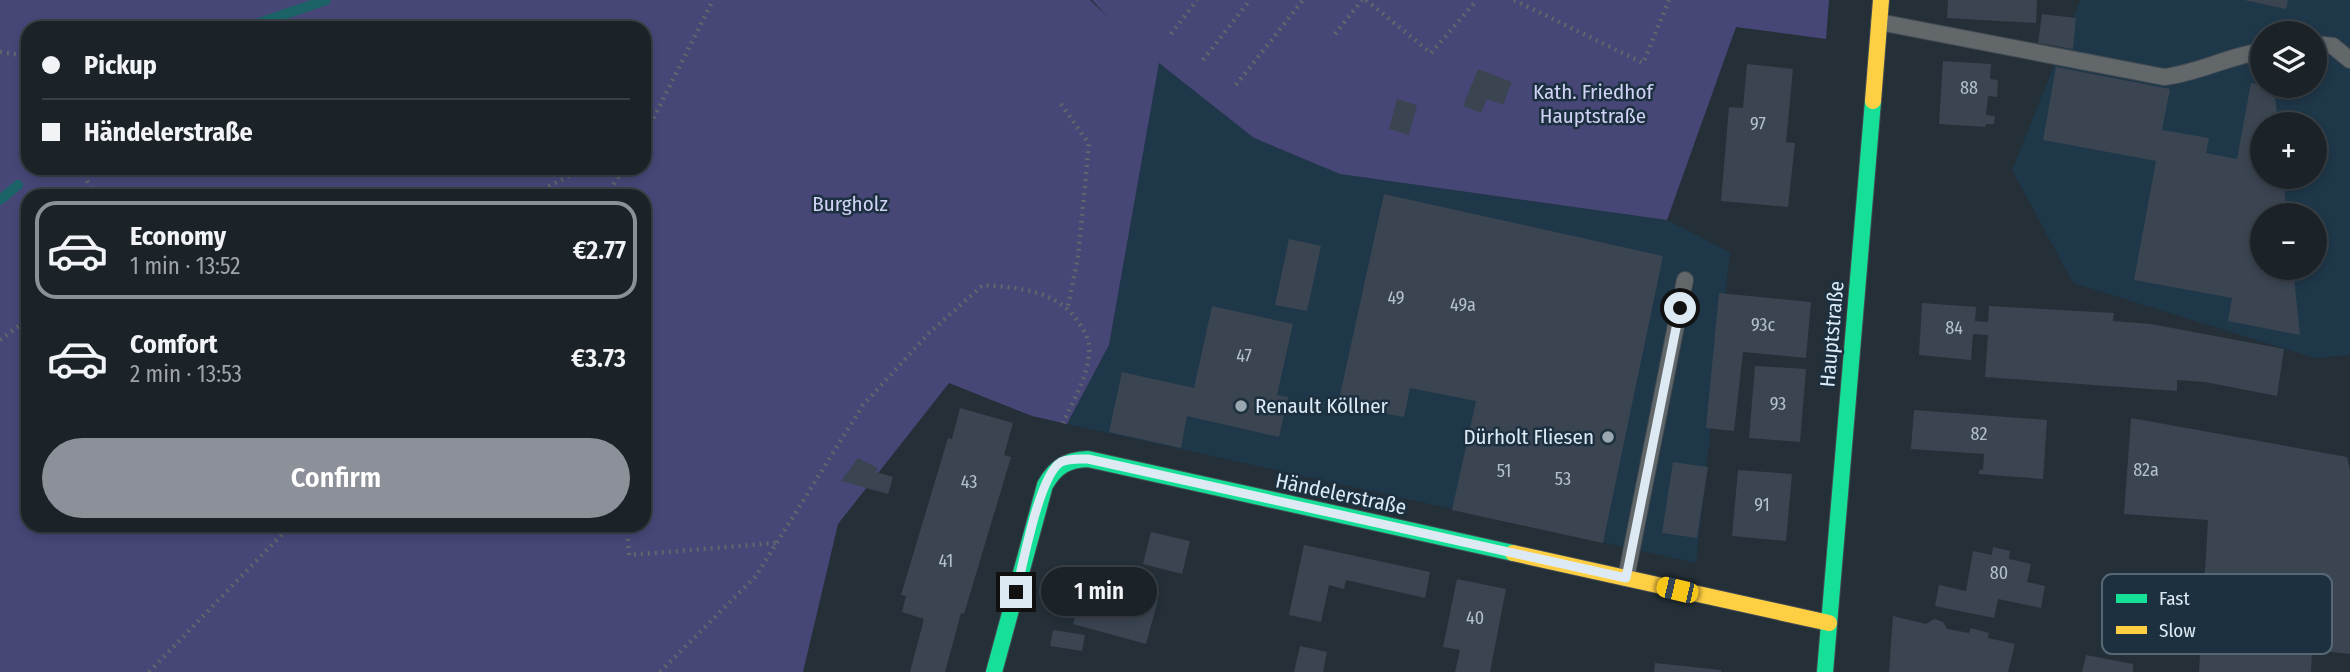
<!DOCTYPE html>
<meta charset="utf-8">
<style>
:root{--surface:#1b2329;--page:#242b31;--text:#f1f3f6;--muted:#a0a4a8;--line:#394046;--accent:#8c9099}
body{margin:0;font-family:"Fira Sans Condensed",sans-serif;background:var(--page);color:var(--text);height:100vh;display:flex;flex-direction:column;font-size:26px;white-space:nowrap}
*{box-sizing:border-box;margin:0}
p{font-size:23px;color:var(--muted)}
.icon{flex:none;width:38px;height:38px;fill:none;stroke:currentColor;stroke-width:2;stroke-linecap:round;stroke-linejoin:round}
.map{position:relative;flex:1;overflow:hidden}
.sheet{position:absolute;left:21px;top:189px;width:630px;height:343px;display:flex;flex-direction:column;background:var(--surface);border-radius:21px;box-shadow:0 4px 10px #0003,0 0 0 2px var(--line)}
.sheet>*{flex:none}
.top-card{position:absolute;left:21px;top:21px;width:630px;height:154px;border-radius:21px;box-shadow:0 4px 10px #0003,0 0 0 2px var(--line);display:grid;align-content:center;height:154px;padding:0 21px;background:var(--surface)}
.controls{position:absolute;left:2250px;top:21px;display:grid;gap:14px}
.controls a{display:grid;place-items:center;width:77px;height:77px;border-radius:50%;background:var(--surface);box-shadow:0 4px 10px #0003,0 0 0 2px var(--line);font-size:35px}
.end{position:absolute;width:32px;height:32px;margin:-16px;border:9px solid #dde9f3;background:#111;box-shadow:0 0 0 4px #111}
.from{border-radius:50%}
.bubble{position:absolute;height:49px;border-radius:24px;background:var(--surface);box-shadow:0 4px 10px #0003,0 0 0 2px var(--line);font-size:23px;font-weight:600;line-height:49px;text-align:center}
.car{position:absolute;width:21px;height:42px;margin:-21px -10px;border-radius:9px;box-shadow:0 0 5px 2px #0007;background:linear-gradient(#f5c518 24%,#345 0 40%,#f5c518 0 76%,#345 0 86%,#f5c518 0)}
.top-card b{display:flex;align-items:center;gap:24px;height:66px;font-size:26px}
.top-card b+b{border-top:2px solid var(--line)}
.top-card i{width:18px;height:18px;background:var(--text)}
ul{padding:12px 0 0;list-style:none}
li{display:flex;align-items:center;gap:21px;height:98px;margin:0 14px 10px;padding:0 7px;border:4px solid transparent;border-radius:21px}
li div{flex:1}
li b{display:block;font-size:26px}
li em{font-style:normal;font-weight:600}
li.selected{border-color:var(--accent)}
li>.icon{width:63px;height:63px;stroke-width:1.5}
.action{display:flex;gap:14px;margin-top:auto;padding:14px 21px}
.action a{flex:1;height:80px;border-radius:42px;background:var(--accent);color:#fff;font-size:28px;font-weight:600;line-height:80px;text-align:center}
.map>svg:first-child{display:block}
</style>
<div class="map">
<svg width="2350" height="672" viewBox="0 0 2350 672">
<rect width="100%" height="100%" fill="#242f37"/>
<!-- built -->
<path fill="#1e3749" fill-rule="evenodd" d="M2080,0H2350V355L2315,358L2073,283L2012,170ZM2263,33H2315V86H2263ZM2263,124H2315V177H2263ZM2263,215H2315V268H2263Z
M1159,63L1254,138L1340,174L1667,220L1730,252L1696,563L1067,424L1109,345Z"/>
<!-- green -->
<path fill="#474777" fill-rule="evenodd" d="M0,0H1090L1109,18L1092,0H1829L1826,39L1736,27L1667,220L1340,174L1254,138L1159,63L1109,345L1067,424L1032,416L949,383L838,524L803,672H0ZM28,28H644V168H28ZM28,196H644V525H28Z"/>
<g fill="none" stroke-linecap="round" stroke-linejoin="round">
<!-- stream -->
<path stroke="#1b6367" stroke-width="10" d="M245,28L326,0
M0,200L18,185"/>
</g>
<!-- building -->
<path fill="#3b4552" d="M1948,0H2037L2036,23L1947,18Z
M2244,0H2288L2286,9Z
M2042,14L2076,18L2073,49L2038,43Z
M1943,61L1991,64L1990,79L1998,80L1997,97L1988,96L1986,115L1995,116L1994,124H1986L1985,127L1939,124Z
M1747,64L1793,69L1786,142L1795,143L1788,207L1721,201L1729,107L1743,108Z
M2056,67L2170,89L2162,130L2209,138L2206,153L2237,159L2251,83L2274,87L2278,124H2263V177H2283L2287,215H2263V268H2293L2300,335L2228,321L2232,298L2134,280L2156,161L2043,140Z
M1478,69L1512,82L1503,105L1487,99L1481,113L1463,106Z
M1397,99L1417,105L1409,135L1389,129Z
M1384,194L1663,256L1603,543L1452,510L1476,401L1410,388L1404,417L1338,404Z
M1289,239L1321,246L1307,311L1275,305Z
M1719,293L1811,302L1806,358L1743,352L1734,431L1706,428Z
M1922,303L1976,307L1975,321L1988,322L1989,306L2114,313L2113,321L2151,324L2284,349L2277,396L2205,382L2177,380V391L1985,377L1988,335L1973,334L1971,360L1919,355Z
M1212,306L1293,324L1277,395L1288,397L1279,437L1187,416L1181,448L1109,432L1122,372L1194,388Z
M1755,366L1806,369L1800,442L1749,438Z
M960,408L1013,423L1004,455L1011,457L964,614L961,613L945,672H910L924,619L902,612L906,596L901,595L948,438L952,439Z
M1914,410L2047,420L2043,479L1979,474V470H1983L1984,454L1911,449Z
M2131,418L2347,457L2350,470V654L2312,650L2311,672H2199L2208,520L2124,514Z
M858,458L878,468L876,472L893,477L888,494L841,481Z
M1673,462L1708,467L1697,538L1662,533Z
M1738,470L1792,474L1786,541L1732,536Z
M1151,532L1190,541L1182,574L1143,564Z
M1304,545L1430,572L1425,598L1346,580L1344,589L1329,585L1321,622L1289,615Z
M1993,547L2010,551L2009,559L2031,564L2027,582L2045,586L2041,608L1998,599L1994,618L1935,606L1939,585L1966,591L1973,551L1992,555Z
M1085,579L1158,600L1146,644L1073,624Z
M1457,579L1506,589L1490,672H1455L1460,650L1443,647Z
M1893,616L1926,624L1934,619L1943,622L1947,629L1969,633L1971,628L1989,633L1988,638L2015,644L2008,672H1889Z
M1053,630L1085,635L1082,651L1050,646Z
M1300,646L1327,652L1323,672H1294Z
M2086,655L2133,664V672H2082Z
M1655,663L1721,670V672H1654Z"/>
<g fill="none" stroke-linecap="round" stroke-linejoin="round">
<!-- lane casing -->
<g stroke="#434c53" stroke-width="18">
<path id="lane" d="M1879,22L2164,77C2199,73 2228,56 2263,51
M2315,44L2333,46L2350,60
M1626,578L1685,280"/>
</g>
<!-- fast casing -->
<g stroke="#434c53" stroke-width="18">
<path id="fast" d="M994,672L1045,485C1056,466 1067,460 1088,459L1513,553
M1825,672L1873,101"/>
</g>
<!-- slow casing -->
<g stroke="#434c53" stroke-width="18">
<path id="slow" d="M1873,101L1881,0
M1513,553L1829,623"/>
</g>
<!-- path -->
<path stroke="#60666b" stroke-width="4.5" stroke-dasharray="2 5" stroke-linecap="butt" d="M1366,0L1431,53L1477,0
M1514,0L1643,63L1669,0
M1171,34L1197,0
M1335,34L1362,0
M0,52L28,56
M1203,60L1250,0
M1236,85L1303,0
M1061,104L1089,144L1078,257L1068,306
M644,137L713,0
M81,168L94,196
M530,196L584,168
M606,196L624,168
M0,340L28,319
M627,525L629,555L776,543
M149,672L291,525
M660,672L756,576L863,405L929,333L983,285C1020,288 1057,290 1079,323C1085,332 1090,340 1089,352C1088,377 1073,401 1063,423"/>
<!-- lane -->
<use href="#lane" stroke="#62676a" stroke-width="16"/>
<!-- fast -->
<use href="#fast" stroke="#16e098" stroke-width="16"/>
<!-- slow -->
<use href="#slow" stroke="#ffcf43" stroke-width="16"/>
</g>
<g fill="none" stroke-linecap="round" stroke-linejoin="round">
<!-- route -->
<path stroke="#dde9f3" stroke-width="9" d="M1016,592C1023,565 1039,475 1061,462C1069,458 1079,459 1088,459L1626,578L1680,308"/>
</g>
<!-- markers -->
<g fill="#9ca8b1" stroke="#1c303f" stroke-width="2.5">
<circle cx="1241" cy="406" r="7"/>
<circle cx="1608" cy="437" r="7"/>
</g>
<g text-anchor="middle" stroke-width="5" stroke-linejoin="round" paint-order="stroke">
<!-- number labels -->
<g font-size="18" fill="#b4c0cb">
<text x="1969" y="94">88</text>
<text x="1758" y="130">97</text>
<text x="1396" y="304">49</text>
<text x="1463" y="311">49a</text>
<text x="1763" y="331">93c</text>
<text x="1954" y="334">84</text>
<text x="1244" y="362">47</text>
<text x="1778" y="410">93</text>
<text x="1979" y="440">82</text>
<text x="2146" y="476">82a</text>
<text x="1504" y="477">51</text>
<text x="1563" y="485">53</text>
<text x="969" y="488">43</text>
<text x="1762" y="511">91</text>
<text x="946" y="567">41</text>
<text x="1999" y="579">80</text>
<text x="1475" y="624">40</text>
</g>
<!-- park labels -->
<g font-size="21" fill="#d0d2f5" stroke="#1c303f">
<text x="1593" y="99">Kath. Friedhof<tspan x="1593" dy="24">Hauptstraße</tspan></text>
<text x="850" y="211">Burgholz</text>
</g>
<!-- street labels -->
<g font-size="21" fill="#dde9f3" stroke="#1c303f">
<text transform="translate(1832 334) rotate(-85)" y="7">Hauptstraße</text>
<text transform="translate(1341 494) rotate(12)" y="7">Händelerstraße</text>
</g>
<!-- poi labels -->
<g font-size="21" fill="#dde9f3" stroke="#1c303f" text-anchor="start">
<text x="1255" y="413">Renault Köllner</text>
<text x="1594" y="444" text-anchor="end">Dürholt Fliesen</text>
</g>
</g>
<!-- legend -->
<rect x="2102" y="574" width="230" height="80" rx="10" fill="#1c303f" stroke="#566875" stroke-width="2"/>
<rect x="2116" y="594" width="31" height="9" fill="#16e098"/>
<rect x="2116" y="626" width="31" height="8" fill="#ffcf43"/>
<g font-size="19" fill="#dde9f3">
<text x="2159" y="605">Fast</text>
<text x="2159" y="637">Slow</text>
</g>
</svg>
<div class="controls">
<a><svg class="icon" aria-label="layers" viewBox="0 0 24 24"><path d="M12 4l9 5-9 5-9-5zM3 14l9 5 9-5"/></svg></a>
<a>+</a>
<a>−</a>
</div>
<i class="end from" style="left:1680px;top:308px"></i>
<i class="end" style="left:1016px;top:592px"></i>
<div class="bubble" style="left:1041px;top:567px;width:116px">1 min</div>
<i class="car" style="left:1677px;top:590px;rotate:283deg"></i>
<div class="top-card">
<b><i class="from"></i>Pickup</b>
<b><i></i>Händelerstraße</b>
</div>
<section class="sheet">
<ul>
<li class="selected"><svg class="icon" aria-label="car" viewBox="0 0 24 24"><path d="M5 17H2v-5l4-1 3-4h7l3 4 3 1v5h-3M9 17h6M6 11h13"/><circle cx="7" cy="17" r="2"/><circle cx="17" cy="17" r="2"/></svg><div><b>Economy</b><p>1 min · 13:52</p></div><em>€2.77</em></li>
<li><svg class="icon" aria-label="car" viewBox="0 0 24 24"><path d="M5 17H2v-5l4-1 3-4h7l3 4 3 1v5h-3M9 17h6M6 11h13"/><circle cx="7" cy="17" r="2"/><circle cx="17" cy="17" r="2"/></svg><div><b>Comfort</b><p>2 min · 13:53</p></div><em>€3.73</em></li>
</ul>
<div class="action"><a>Confirm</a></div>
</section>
</div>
